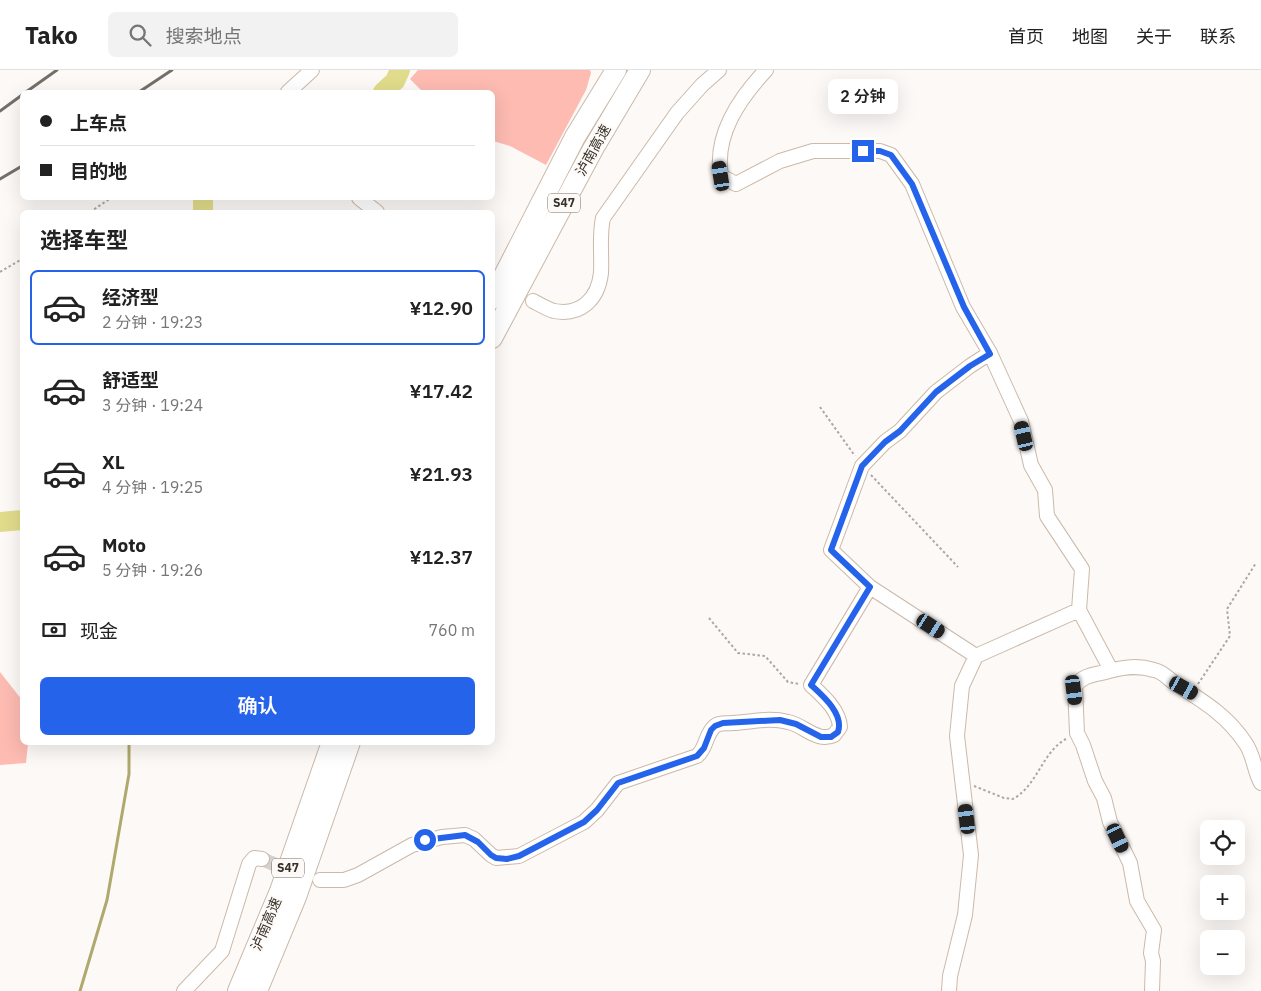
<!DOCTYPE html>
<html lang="zh">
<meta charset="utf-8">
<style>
:root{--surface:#fff;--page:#f2f2f2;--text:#222;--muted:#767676;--line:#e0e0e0;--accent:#2563eb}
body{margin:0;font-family:"IBM Plex Sans","Noto Sans SC",sans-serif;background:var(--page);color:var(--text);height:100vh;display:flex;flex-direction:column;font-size:19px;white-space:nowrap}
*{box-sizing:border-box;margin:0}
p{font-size:16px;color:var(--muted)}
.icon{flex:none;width:28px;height:28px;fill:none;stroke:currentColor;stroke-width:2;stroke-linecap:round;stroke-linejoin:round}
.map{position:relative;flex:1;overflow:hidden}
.details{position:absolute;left:20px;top:140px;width:475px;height:535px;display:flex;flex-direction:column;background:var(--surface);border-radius:8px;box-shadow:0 5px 20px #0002}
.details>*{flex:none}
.top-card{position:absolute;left:20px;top:20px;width:475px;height:110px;border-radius:8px;box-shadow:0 5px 20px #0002;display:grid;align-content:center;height:110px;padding:0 20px;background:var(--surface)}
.controls{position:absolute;left:1200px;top:750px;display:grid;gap:10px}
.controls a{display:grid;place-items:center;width:45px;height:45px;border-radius:8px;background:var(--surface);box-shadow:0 5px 20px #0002;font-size:25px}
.end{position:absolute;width:22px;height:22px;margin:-11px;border:6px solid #2563eb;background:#fff;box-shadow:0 0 0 2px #fff}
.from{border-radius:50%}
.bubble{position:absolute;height:35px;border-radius:8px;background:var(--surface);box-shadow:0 5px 20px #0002;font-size:16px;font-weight:600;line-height:35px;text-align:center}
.car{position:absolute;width:15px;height:30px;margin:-15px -8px;border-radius:6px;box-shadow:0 0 4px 1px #0007;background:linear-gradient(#222 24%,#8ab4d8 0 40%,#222 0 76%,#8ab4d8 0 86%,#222 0)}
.top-card b{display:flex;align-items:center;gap:18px;height:48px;font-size:19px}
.top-card b+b{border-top:1px solid var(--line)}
.top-card i{width:12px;height:12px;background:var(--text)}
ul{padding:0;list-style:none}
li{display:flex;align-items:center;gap:15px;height:75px;margin:0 10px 8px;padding:0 10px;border:2px solid transparent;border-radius:8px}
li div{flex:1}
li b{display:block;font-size:19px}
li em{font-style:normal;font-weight:600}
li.current{border-color:var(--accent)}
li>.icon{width:45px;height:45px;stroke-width:1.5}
h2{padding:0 20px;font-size:22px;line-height:60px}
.pay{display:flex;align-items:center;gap:12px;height:55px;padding:0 20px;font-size:19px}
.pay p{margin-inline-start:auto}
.action{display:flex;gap:10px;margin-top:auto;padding:10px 20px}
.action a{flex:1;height:58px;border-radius:8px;background:var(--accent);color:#fff;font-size:20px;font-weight:600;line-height:58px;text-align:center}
header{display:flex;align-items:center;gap:30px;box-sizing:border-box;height:70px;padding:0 25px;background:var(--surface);border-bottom:1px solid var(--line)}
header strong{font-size:24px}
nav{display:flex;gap:28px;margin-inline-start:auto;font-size:18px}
.search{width:350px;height:45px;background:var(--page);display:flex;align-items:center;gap:12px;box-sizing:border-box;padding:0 18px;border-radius:8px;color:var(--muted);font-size:19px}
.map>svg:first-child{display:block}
</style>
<header>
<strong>Tako</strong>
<div class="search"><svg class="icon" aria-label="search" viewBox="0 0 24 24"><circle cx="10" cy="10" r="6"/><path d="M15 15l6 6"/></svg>搜索地点</div>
<nav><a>首页</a><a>地图</a><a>关于</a><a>联系</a></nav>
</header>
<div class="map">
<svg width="1261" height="921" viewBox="0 0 1261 921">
<rect width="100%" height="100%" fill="#fdf9f6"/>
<!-- green -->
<path fill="#fdbbb2" d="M418,0H590L591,3L586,20L546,95L510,76L493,71L492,22H423L410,9Z
M0,602L22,630V672L28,673L26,693L0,695Z"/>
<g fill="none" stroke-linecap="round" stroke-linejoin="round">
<!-- stream -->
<path stroke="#afa96e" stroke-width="3" d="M80,921L107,830L129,704V672"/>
<!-- river -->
<path stroke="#e1dc8b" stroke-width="20" d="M383,22L395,11L400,0
M203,142V128
M0,452L22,450"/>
<!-- minor-tunnel -->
<path stroke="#d6d1cd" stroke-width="14" stroke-dasharray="14 7" stroke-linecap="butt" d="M262,789L295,803"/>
<!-- minor casing -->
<g stroke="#cbb9a9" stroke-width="16">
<path id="minor" d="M766,0C739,29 714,65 721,106L736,114L780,91L813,81H880L891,85L912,114L963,237L990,283L1021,351L1031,395L1045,420L1047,446L1082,499L1079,540L1111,600
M288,22L312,0
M359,128L377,142
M533,231C539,234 547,239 554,241C581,246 598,229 601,203C602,184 599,166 603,148L677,43L702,15L719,0
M976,586L870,517L831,480L862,396L885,372L900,361L936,322L970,296L990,283
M320,810H344L358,805L412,775L442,767L465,765L474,769L491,785L496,788L519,786L584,752L597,740L618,713L697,686C707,678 705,664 715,656C720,652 727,654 733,653C752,652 769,647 788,652C804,655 817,673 834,665L840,657C839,640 823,626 811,615L870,517
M184,921L222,881L249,794L254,788L262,789
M949,921L950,906L965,845L971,785L957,666L962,616L976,586L1079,540
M1152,921L1153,891L1151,883L1154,860L1137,831L1130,793L1110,752L1104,728L1095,711L1083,675L1077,663L1075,616C1084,604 1095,605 1109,601C1124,597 1138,595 1154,600C1164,602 1168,609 1176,614C1203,631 1228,646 1246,674C1254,686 1254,700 1261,713"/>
</g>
<!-- highway casing -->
<g stroke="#cbb9a9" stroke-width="22">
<path id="highway" d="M492,229L575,67L616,0
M492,268L593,79L640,0
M238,921L280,821L332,672
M257,921L296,827L350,672"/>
</g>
<!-- path -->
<path stroke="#aca7a3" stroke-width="2" stroke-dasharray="2.5 2.5" stroke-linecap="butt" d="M90,142L111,128
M0,202L22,189
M820,337L855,386
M871,405L958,497
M709,548L738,583L765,586L788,612L799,614
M1198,614L1230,566L1227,539L1256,493
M974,716L1004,728L1013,729C1038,715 1042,682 1066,669"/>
<!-- minor -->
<use href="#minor" stroke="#fff" stroke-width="14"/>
<!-- highway -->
<use href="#highway" stroke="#fff" stroke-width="20"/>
<!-- rail -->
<path stroke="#756f69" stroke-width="3" d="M26,22L57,0
M139,22L172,0
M0,41L22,25
M0,109L22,96"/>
</g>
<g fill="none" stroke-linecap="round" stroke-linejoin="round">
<!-- route -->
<path stroke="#2563eb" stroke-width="6" d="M425,770L465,765L478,772L491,785L496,788L507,789L519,786L584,752L597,740L618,713L697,686L704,678L711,660L715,656L723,653L780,650L796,654L821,667H831L838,662C844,644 823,626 811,615L870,517L831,480L862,396L885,372L900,361L936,322L970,296L990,284L964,237L912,114L891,85L880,81H863"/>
</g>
<g text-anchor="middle" stroke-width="4" stroke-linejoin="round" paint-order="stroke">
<!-- shield labels -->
<g fill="#fdf9f6" stroke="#746e68" stroke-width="1">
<rect x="548" y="123.5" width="32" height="19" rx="4"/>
<rect x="272" y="788.5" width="32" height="19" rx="4"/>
</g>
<g font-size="12" font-weight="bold" fill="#39322b">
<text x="564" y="137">S47</text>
<text x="288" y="802">S47</text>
</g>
<!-- street labels -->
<g font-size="14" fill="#39322b" stroke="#fdf9f6">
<text transform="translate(593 80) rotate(-61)" y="5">泸南高速</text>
<text transform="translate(266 854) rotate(-67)" y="5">泸南高速</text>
</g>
</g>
</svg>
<div class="controls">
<a><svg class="icon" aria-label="locate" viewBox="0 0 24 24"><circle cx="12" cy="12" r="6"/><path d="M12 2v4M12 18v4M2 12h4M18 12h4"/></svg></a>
<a>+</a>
<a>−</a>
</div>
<i class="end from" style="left:425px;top:770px"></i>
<i class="end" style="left:863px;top:81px"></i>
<div class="bubble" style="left:828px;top:9px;width:70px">2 分钟</div>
<i class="car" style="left:721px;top:106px;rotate:351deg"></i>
<i class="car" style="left:1024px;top:366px;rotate:347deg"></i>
<i class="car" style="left:931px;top:556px;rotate:123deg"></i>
<i class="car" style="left:1184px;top:618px;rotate:119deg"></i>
<i class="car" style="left:1074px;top:620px;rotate:173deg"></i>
<i class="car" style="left:967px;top:749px;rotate:353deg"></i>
<i class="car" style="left:1118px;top:768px;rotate:155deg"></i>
<div class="top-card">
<b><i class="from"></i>上车点</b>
<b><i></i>目的地</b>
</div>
<section class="details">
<h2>选择车型</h2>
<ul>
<li class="current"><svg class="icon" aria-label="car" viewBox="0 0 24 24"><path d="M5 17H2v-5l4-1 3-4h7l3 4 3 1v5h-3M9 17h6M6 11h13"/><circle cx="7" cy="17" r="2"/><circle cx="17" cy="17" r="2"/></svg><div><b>经济型</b><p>2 分钟 · 19:23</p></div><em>¥12.90</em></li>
<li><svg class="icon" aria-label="car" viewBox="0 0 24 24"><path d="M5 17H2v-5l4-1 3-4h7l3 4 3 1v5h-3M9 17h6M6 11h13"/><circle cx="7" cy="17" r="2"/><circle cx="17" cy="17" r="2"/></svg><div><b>舒适型</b><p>3 分钟 · 19:24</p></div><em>¥17.42</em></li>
<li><svg class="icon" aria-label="car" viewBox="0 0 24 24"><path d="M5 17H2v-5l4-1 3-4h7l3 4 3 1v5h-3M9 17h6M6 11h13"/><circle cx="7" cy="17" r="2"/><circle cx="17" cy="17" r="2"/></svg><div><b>XL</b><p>4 分钟 · 19:25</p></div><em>¥21.93</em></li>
<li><svg class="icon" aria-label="car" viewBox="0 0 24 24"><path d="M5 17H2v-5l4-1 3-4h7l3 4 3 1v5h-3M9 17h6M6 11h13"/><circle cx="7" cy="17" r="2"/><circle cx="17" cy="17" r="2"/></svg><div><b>Moto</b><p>5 分钟 · 19:26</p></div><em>¥12.37</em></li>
</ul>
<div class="pay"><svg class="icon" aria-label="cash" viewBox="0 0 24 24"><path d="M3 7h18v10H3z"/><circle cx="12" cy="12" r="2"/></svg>现金<p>760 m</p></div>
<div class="action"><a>确认</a></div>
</section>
</div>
